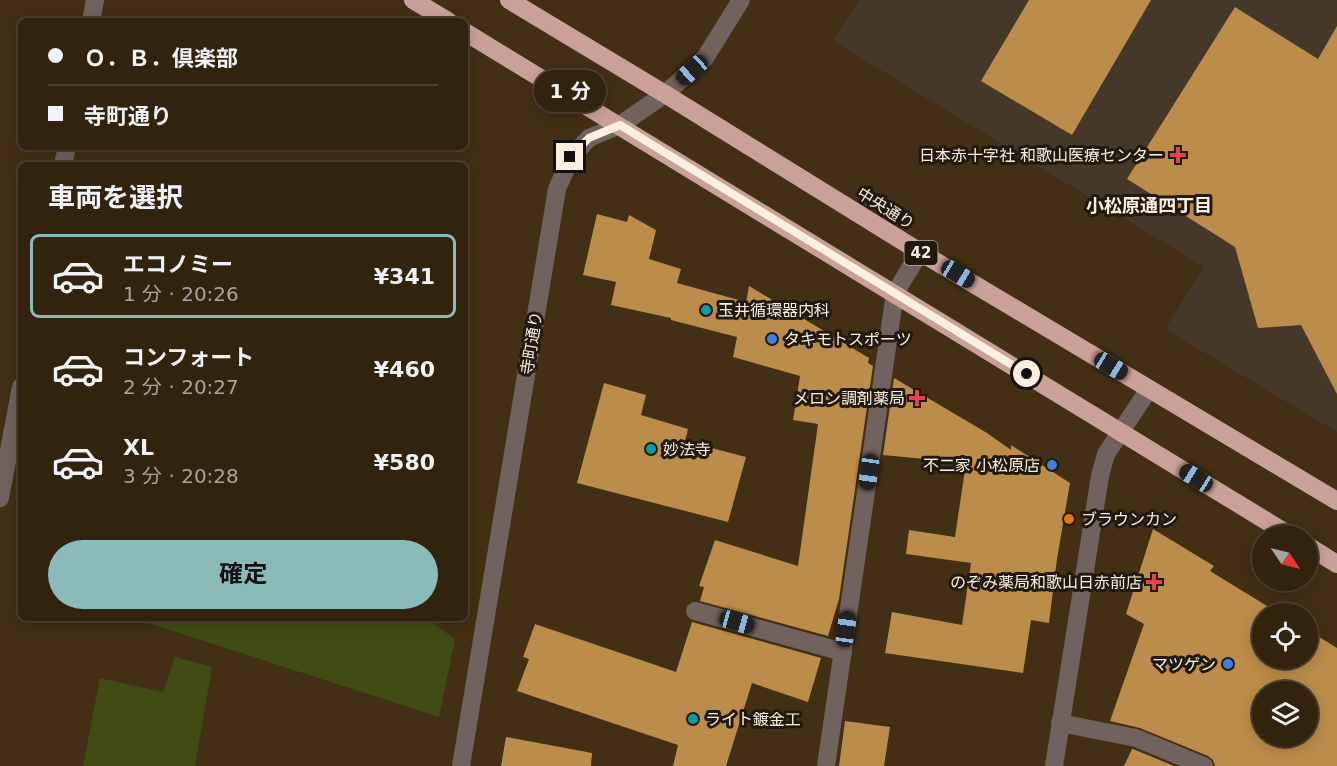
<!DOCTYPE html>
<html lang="ja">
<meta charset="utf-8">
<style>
:root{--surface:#32230f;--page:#3d2f1d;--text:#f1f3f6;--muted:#a8a49e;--line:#4d402f;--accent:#8bbbb9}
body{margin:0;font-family:"DejaVu Sans","Noto Sans JP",sans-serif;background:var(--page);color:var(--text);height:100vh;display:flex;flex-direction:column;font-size:22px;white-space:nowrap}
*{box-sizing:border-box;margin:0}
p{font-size:20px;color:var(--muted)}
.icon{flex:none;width:33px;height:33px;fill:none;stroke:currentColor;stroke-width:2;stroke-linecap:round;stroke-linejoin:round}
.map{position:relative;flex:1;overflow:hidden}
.sheet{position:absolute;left:18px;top:162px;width:450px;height:459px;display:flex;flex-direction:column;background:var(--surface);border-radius:9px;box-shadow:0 3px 15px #0003,0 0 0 2px var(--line)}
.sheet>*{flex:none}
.hud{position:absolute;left:18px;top:18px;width:450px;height:132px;border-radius:9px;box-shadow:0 3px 15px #0003,0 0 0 2px var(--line);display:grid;align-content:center;height:132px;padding:0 30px;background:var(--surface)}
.needle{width:39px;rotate:125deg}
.buttons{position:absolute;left:1252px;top:525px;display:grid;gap:12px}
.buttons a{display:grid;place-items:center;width:66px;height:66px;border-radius:50%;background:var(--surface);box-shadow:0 3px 15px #0003,0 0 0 2px var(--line);font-size:30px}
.end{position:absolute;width:27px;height:27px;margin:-14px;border:8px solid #fbefdf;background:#111;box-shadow:0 0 0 3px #111}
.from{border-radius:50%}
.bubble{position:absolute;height:42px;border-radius:21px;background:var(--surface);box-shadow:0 3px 15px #0003,0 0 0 2px var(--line);font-size:20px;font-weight:700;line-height:42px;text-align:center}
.car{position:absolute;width:18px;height:36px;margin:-18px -9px;border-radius:8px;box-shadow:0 0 4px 2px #0007;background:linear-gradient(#222 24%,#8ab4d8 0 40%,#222 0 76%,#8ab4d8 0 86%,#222 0)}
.hud b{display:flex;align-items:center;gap:21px;height:57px;font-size:22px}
.hud b+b{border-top:2px solid var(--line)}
.hud i{width:15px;height:15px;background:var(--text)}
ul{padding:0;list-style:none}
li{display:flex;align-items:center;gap:18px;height:84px;margin:0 12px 9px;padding:0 18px;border:3px solid transparent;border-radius:9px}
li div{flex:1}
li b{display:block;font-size:22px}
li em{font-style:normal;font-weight:700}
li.current{border-color:var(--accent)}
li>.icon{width:54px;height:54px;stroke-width:1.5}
h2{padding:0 30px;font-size:27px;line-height:72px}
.primary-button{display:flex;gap:12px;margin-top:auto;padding:12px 30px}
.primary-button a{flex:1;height:69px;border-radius:36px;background:var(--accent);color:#111;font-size:24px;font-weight:700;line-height:69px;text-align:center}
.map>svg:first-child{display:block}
</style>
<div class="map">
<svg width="1337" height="766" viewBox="0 0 1337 766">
<rect width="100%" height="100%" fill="#422f14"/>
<!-- medical -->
<path fill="#453829" d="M860,0H1337V432L1165,329L1204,267L833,41Z"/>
<!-- green -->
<path fill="#414c13" d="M133,618H434L433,623L455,639L439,717Z
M175,657L212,667L195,766H83L100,678L163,692Z"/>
<!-- building -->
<path fill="#bc8c4a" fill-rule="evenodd" d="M1029,0H1151L1072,135L981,81Z
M1235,7L1318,59L1337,26V394L1301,325L1258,328L1235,247L1127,179Z
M597,214L627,222L629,215L656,230L649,259L681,269L677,283L746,302L749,286L869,358L868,363L873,366L839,599L828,636L700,601L704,587L699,586L715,540L798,566L818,424L793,420L800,376L733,357L737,337L671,320V318L611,305L616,282L583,275Z
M894,378L987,433L1011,450V445L1070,483L1057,559L1049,623L1031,620L1023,673L885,653L892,612L962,625L971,563L906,554L909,530L955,537L966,463L883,455Z
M604,383L646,395L641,415L688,429L685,441L746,457L728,522L577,483Z
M1153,529L1214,566L1210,571L1280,614H1263V658H1308V630L1337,648V766H1215L1213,760L1208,756L1140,728L1110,721L1144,624L1126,614ZM1263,692H1308V736H1263Z
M692,622L821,658L808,702L752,683L726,766H673L678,745L517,691L529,659L523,657L535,624L676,672Z
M845,721L890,727L884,766H839Z
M506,737L592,753L591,766H501Z
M1132,749H1133L1174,766H1124Z"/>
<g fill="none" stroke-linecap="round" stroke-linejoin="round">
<!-- minor -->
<path stroke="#72625e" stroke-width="18" d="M91,21L95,0
M63,165L67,147
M0,498L21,387
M695,611L843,652
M1060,723L1136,738L1204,766
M461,766L557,189L571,157L589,138L620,125L665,94L705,58L741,0
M826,766L895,293L920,252
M1054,766L1100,476L1106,454L1149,389"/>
<!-- highway -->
<path stroke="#c9a199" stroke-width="18" d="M413,0L448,21
M509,0L665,94L920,252L1337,501
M465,32L1291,536
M1308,546L1337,564"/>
</g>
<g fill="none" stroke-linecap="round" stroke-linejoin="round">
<!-- route -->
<path stroke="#fbefdf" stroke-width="8" d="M570,157L589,138L620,125L1027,374"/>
</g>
<!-- markers -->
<g fill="#e0444e" stroke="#22190e" stroke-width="2">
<path d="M1175 146h6v6h6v6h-6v6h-6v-6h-6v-6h6z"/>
<path d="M914 389h6v6h6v6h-6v6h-6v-6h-6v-6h6z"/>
<path d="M1151 573h6v6h6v6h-6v6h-6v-6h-6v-6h6z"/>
</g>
<g fill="#0f9aa8" stroke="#22190e" stroke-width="2">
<circle cx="706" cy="310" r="6"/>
<circle cx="651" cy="449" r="6"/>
<circle cx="693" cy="719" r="6"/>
</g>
<g fill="#3f7fe0" stroke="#22190e" stroke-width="2">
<circle cx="772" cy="339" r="6"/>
<circle cx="1052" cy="465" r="6"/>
<circle cx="1228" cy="664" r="6"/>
</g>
<circle fill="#e8710a" stroke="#22190e" stroke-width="2" cx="1069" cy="519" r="6"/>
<g text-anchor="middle" stroke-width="6" stroke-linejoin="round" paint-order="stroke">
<!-- shield labels -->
<rect fill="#22190e" stroke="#baafa0" stroke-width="1.5" x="904.5" y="241" width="33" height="24" rx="4.5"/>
<g font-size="15" font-weight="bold" fill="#fbefdf">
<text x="921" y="258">42</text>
</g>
<!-- poi labels -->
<g font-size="16" fill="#fbefdf" stroke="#22190e" text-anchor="end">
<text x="1164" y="161">日本赤十字社 和歌山医療センター</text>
<text x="718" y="316" text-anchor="start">玉井循環器内科</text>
<text x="784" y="345" text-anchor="start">タキモトスポーツ</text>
<text x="905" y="404">メロン調剤薬局</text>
<text x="663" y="455" text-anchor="start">妙法寺</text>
<text x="1040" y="471">不二家 小松原店</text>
<text x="1081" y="525" text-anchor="start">ブラウンカン</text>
<text x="1142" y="588">のぞみ薬局和歌山日赤前店</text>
<text x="1216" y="670">マツゲン</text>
<text x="705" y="725" text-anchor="start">ライト鍍金工</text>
</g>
<!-- street labels -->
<g font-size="16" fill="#fbefdf" stroke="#22190e">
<text transform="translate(886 208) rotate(32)" y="6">中央通り</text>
<text transform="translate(531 343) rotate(-81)" y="6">寺町通り</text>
</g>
<!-- neighbourhood labels -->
<g font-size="18" font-weight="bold" fill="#fbefdf" stroke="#22190e">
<text x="1149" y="212">小松原通四丁目</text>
</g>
</g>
</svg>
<div class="buttons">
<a><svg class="needle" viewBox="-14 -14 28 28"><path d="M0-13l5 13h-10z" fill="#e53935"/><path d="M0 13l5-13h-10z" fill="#a8a49e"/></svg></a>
<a><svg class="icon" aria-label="locate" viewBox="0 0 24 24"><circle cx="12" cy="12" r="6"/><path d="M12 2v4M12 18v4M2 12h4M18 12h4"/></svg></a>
<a><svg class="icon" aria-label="layers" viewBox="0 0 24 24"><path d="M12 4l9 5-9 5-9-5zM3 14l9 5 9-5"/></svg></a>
</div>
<i class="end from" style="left:1027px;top:374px"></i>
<i class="end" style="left:570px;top:157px"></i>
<div class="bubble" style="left:534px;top:70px;width:72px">1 分</div>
<i class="car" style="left:692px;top:70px;rotate:228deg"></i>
<i class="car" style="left:958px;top:274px;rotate:121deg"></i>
<i class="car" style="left:1111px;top:366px;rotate:121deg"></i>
<i class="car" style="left:869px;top:472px;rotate:188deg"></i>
<i class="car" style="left:1196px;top:478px;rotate:302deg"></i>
<i class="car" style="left:737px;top:622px;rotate:106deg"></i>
<i class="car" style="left:846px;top:629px;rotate:8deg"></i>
<div class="hud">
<b><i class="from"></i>Ｏ．Ｂ．倶楽部</b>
<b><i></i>寺町通り</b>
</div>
<section class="sheet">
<h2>車両を選択</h2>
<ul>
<li class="current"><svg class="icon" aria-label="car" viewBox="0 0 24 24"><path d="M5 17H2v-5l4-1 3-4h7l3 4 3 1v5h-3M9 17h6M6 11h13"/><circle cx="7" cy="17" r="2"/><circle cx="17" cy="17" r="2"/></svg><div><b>エコノミー</b><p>1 分 · 20:26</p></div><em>¥341</em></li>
<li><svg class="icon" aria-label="car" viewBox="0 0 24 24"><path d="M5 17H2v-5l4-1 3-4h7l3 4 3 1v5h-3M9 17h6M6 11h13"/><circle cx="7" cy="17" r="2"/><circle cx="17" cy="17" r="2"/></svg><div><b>コンフォート</b><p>2 分 · 20:27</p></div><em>¥460</em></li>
<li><svg class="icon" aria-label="car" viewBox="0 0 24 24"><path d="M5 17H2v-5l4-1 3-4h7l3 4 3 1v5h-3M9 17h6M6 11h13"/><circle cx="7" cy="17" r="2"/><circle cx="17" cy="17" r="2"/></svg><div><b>XL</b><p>3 分 · 20:28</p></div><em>¥580</em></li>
</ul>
<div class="primary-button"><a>確定</a></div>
</section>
</div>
